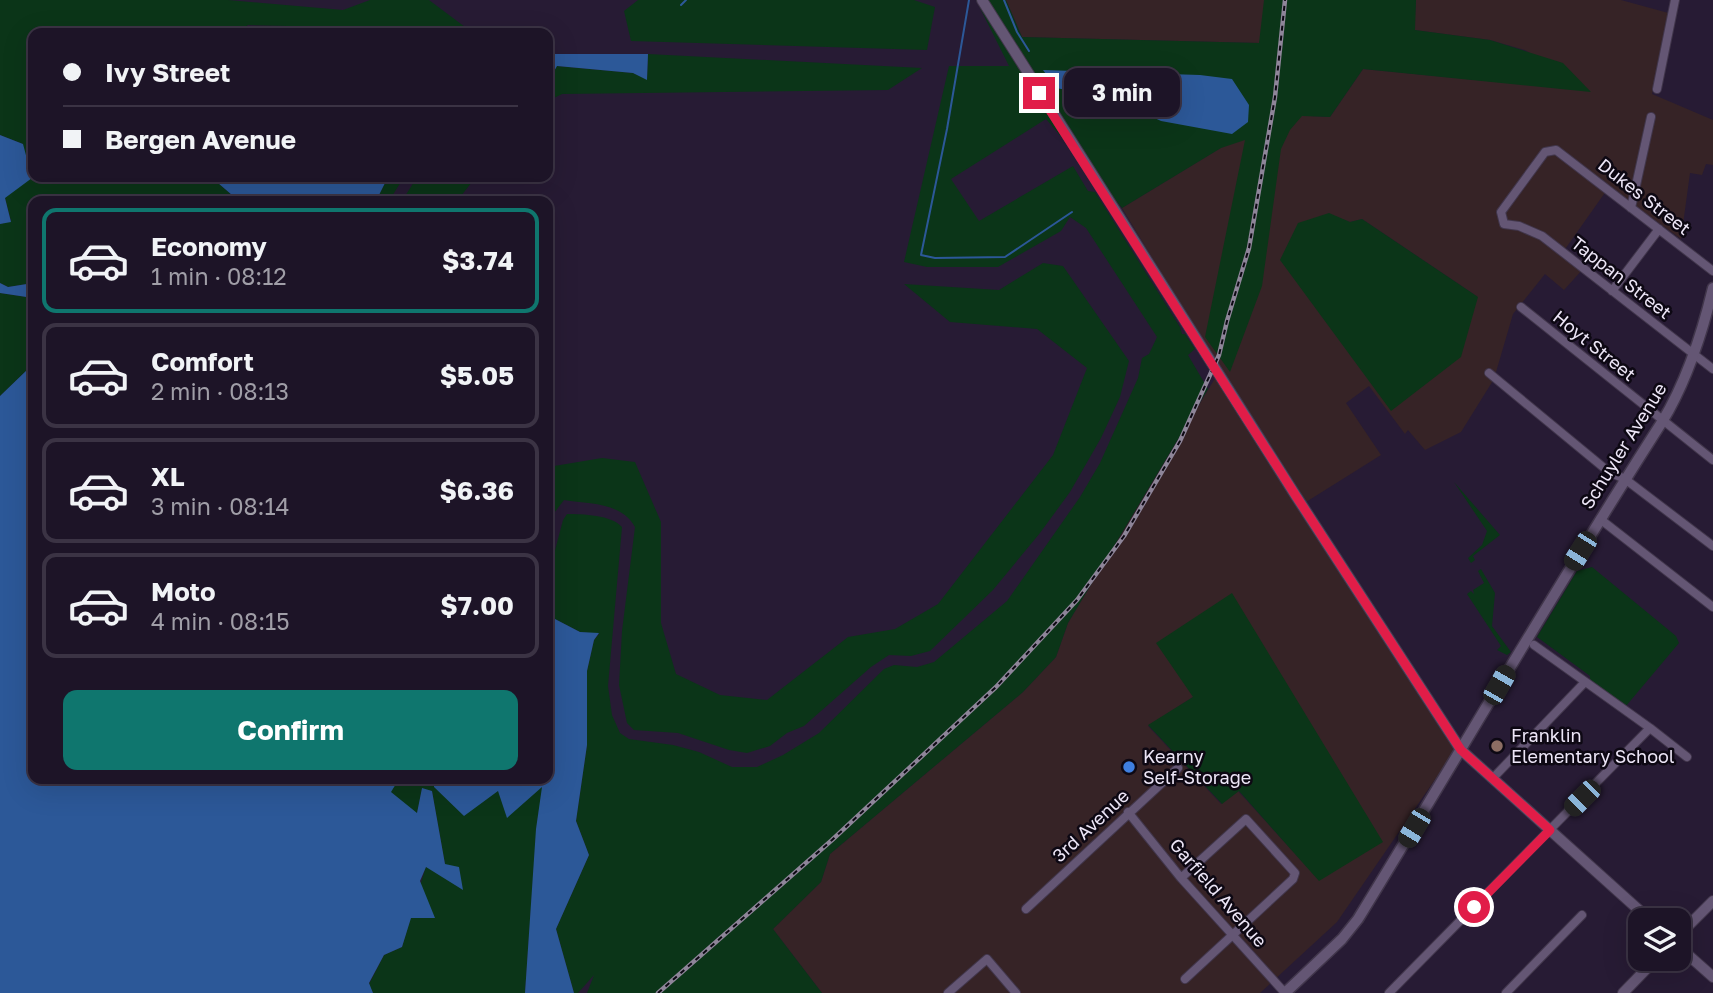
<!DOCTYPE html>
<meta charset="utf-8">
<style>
:root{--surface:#1d1427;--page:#251d2f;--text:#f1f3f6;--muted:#a09ea7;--line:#3b3344;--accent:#0f766e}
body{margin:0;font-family:"Golos Text",sans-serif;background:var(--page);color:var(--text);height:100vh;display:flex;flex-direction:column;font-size:26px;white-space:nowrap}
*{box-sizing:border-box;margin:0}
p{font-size:23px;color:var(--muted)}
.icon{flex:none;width:38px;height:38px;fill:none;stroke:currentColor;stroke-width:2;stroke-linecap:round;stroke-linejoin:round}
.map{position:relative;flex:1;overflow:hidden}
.panel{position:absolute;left:28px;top:196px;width:525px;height:588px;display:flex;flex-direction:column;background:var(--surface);border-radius:14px;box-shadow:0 7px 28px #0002,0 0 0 2px var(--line)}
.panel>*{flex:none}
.hud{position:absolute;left:28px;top:28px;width:525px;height:154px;border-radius:14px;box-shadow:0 7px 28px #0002,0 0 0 2px var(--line);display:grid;align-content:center;height:154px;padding:0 35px;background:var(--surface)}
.fabs{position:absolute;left:1628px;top:908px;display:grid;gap:14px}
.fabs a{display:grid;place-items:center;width:63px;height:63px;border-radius:14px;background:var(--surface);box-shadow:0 7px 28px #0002,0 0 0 2px var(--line);font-size:35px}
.end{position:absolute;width:32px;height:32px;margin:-16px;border:9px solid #e11d48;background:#fff;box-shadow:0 0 0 4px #fff}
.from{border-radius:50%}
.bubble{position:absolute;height:49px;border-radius:14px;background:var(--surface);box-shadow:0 7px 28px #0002,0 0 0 2px var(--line);font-size:23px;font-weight:700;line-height:49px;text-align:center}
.car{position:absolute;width:21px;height:42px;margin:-21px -10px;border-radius:9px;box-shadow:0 0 5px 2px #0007;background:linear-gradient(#222 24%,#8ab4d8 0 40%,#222 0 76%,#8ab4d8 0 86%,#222 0)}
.hud b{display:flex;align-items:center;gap:24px;height:66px;font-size:26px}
.hud b+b{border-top:2px solid var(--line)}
.hud i{width:18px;height:18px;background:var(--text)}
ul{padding:12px 0 0;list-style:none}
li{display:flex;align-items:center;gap:21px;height:105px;margin:0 14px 10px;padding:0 21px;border:4px solid var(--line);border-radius:14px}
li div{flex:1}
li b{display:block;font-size:26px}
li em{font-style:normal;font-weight:700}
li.selected{border-color:var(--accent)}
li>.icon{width:63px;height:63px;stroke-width:1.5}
.action{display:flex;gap:14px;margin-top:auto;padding:14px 35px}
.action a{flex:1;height:80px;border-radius:14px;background:var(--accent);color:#fff;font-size:28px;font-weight:700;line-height:80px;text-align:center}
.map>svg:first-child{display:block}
</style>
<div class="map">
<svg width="1713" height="993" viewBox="0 0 1713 993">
<rect width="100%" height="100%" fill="#271b34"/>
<!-- industrial -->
<path fill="#362326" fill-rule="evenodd" d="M1006,0H1286L1259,43L1022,37Z
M1416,0H1621L1672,14L1652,94L1713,120V165L1706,164L1702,175L1690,173L1681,239L1609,187L1563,252L1583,269L1564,290L1545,274L1513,314L1494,379L1461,432L1425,450L1408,430L1405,434L1369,386L1346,403L1381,455L1306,502V512L1458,746L1337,922L1260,993H822L773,929L821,882L830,854L1023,692L1056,657L1068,623L1220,370L1122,208L1237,138L1290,115L1330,117L1363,69L1590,91L1525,50L1490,40L1414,30ZM1329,214L1350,222L1362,219L1478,297ZM1193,697L1319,880L1238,791L1221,804L1148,726Z"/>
<!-- green -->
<path fill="#0b3518" d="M0,0H228L343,10L370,0H429L469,30L248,25L237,33H33V177H223L218,183L239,201H33V283L8,287L0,283V224L11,221L5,198L23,144L0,135Z
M638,0H914L935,7L927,50L631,41L624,11Z
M976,0H1006L1022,37L1259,43L1264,0H1416L1415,30L1490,40L1563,63L1591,92L1363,69L1330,117L1302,116L1290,130L1281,149L1262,286L1230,372L1205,337L1245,140L1221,148L1122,208L1046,119L951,179L979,221L1073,166L1088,191L1095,192L1180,327L1182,334H1185L1195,349L1188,355L1208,389L1068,623L1056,657L1023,692L830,854L821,882L773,929L822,993H587L594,975L578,993H574L556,929L589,855L576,821L587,745V671L594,640L599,634L580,632L555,619L548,625V577L563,520L567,514C582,514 612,515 622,527L608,686L612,715L620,733L629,739L673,745L699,752L732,767H757L783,755L819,733L884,669L894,665L917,667L934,662L1007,601L1080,497L1100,463L1138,378L1142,358L1149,354L1157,337L1086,228L1070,217L1061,231L998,267H927L904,262L949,66H1009Z
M648,54L922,68L888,90L562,94L548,101V82L557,66L633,73L647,79Z
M388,177H404L389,201H376Z
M417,177H476L457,201H402Z
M1329,213L1350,222L1362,219L1478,297L1461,357L1391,411L1280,260L1298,223Z
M1043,263L1063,266L1129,361L1120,397L1101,438L1070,492L1040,533L993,590L930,651L911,656L889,655L871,667L804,726L787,733L770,746L747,753L729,750L678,733L634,730L627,723L619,685L622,631L635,527C621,502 589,504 564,500L551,517L548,532V467L602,458L635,462L661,522V623L676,674L720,695L767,700L848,637L895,629L938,604L1053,455L1087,368L1037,329L950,322L904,284L999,290Z
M0,293L33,298V372L27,370L0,396Z
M1454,482L1500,535L1473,556L1475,560L1471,563L1468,558L1482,545L1487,531Z
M1592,567L1676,636L1679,643L1626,706L1590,680V676L1537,637L1577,571Z
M1481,569L1495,593L1492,626L1511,652L1507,655L1497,650L1501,646L1467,594L1471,591L1474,594L1473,590L1484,583L1478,571Z
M1232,593L1383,842L1319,881L1239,791L1222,804L1148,725L1193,697L1156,643Z
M399,779H434V787L498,791L543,786L537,823L525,993H373L369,984L384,955L402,947L426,866L462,889L445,864L432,791L422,789L417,814L390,792Z"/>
<!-- water -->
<path fill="#2c5898" d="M548,54H648L647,80L633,73L557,66L548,82Z
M1043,70L1200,75L1232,79L1249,105L1248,122L1232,134L1161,121L1114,99L1056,88Z
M0,135L23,144L32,178L5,198L11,222L0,224Z
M223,177H388L376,201H325L316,197L305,198L303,201H239L218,183Z
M0,283L8,287L33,283V298L0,293Z
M27,370L33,372V779H399L391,792L417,813L422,788L432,791L445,864L459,867L463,890L426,867L420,881L435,918H411L402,947L384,955L369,983L373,993H0V396Z
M555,619L580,632L599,633L594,640L587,671V745L576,821L589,855L556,929L574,993H525L536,829L542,787L507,818L498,791L464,816L434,787V779H548V625Z"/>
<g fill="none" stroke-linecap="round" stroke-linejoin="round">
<!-- stream -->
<path stroke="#2c5898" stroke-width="2" d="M969,0L947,129L921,255L935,258L1005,257L1072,212
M1004,0L1017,32L1029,51
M681,5L686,0"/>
<!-- minor casing -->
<g stroke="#41364b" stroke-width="10">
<path id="minor" d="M1657,89L1675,0
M1631,208L1651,117
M1713,271L1556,150L1545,152L1501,212L1504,224L1519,226L1542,236L1713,369
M1612,291L1659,229
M1521,307L1713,460
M1489,373L1609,472L1625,479L1713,546
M1600,519L1713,607
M1534,645L1650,728L1687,757
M1493,778L1585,682
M1128,812L1181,878L1285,993
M1181,878L1246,819L1295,873L1293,879L1185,979
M1026,909L1178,768
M948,993L987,959L1016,993
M1389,993L1650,728
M1506,993L1582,915"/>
</g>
<!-- tertiary casing -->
<g stroke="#41364b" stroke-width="12">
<path id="tertiary" d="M982,0L1296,496L1461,750L1650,920
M1678,936L1713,901
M1678,946L1713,977
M1623,993L1656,959"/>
</g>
<!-- secondary casing -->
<g stroke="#41364b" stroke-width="13">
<path id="secondary" d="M1285,993L1342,939L1358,919C1460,753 1557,585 1662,422C1687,381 1702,334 1713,288"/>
</g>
<!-- minor -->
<use href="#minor" stroke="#645674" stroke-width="8"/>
<!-- tertiary -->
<use href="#tertiary" stroke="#645674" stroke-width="10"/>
<!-- secondary -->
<use href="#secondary" stroke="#645674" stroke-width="10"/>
<!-- rail casing -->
<g stroke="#8e8599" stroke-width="4.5">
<path id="rail" d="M658,993L832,840L996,687L1077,600L1124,536L1180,441L1219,355L1227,321L1249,248L1275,97L1285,0"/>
</g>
<!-- rail -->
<use href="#rail" stroke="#0d0813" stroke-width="2" stroke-dasharray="5" stroke-linecap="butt"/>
</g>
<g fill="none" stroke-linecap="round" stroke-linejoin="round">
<!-- route -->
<path stroke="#e11d48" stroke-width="9" d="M1039,93L1296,496L1461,750L1550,830L1474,907"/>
</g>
<!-- markers -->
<circle fill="#8d6e63" stroke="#0d0813" stroke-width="2.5" cx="1497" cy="746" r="7"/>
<circle fill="#3f7fe0" stroke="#0d0813" stroke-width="2.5" cx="1129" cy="767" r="7"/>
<g text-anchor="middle" stroke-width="5" stroke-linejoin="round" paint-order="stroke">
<!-- street labels -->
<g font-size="18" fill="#ede6f7" stroke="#0d0813">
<text transform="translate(1644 197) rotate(38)" y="6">Dukes Street</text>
<text transform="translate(1621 278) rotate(38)" y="6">Tappan Street</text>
<text transform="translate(1594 346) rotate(39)" y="6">Hoyt Street</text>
<text transform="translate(1624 446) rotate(-58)" y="6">Schuyler Avenue</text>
<text transform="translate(1091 826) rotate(-43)" y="6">3rd Avenue</text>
<text transform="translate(1218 893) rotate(49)" y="6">Garfield Avenue</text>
</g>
<!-- poi labels -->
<g font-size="18" fill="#ede6f7" stroke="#0d0813" text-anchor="start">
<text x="1511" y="742">Franklin<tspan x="1511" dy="21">Elementary School</tspan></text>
<text x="1143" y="763">Kearny<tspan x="1143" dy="21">Self-Storage</tspan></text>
</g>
</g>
</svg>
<div class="fabs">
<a><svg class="icon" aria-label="layers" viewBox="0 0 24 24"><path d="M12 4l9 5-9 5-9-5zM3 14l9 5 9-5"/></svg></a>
</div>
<i class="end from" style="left:1474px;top:907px"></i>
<i class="end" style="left:1039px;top:93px"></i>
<div class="bubble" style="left:1064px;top:68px;width:116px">3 min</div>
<i class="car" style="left:1580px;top:551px;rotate:212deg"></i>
<i class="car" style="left:1499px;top:685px;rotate:30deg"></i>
<i class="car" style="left:1582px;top:798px;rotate:225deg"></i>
<i class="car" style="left:1414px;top:828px;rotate:211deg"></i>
<div class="hud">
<b><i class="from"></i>Ivy Street</b>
<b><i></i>Bergen Avenue</b>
</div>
<section class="panel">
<ul>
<li class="selected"><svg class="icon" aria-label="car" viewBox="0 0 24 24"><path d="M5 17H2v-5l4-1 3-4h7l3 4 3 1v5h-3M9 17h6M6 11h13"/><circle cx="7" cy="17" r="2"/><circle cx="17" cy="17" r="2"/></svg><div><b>Economy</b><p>1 min · 08:12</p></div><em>$3.74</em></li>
<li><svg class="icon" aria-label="car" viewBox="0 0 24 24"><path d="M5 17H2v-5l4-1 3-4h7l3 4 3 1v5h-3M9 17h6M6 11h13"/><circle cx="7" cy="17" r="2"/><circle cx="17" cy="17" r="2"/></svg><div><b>Comfort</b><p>2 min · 08:13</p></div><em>$5.05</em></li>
<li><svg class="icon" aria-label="car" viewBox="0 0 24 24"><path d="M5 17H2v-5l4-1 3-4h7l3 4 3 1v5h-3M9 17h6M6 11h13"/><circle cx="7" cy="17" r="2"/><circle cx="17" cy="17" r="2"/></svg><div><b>XL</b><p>3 min · 08:14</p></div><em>$6.36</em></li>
<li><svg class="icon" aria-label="car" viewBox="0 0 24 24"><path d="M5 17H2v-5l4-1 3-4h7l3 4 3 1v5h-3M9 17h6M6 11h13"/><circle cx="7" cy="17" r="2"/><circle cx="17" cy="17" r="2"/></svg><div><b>Moto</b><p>4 min · 08:15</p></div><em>$7.00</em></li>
</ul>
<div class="action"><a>Confirm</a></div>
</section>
</div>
